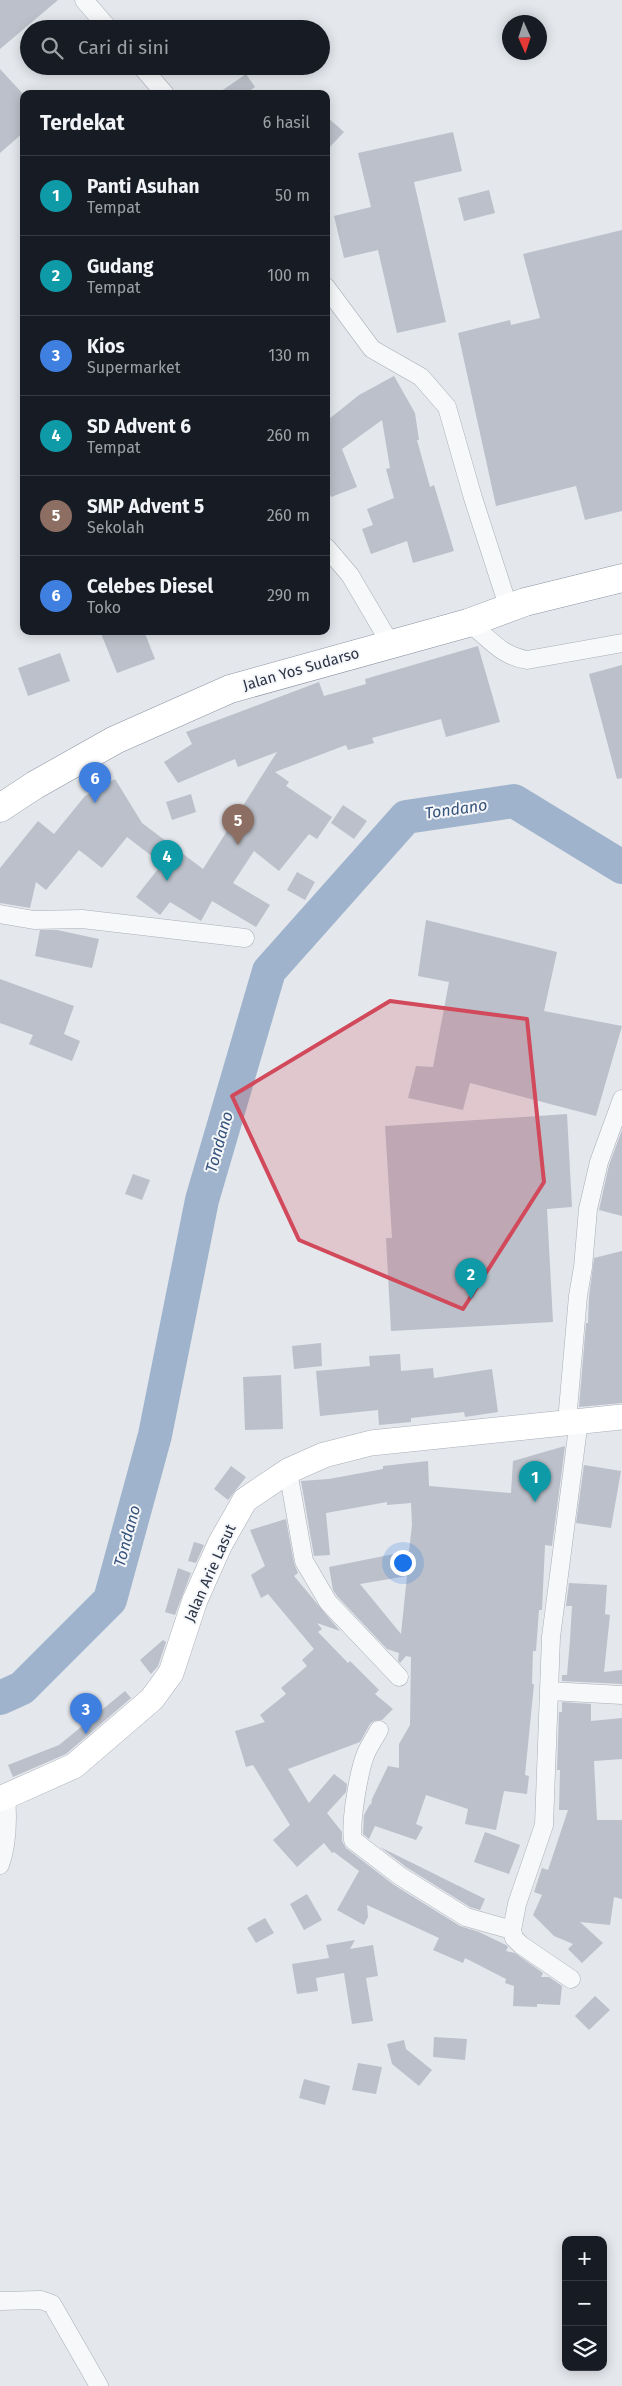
<!DOCTYPE html>
<html lang="id">
<meta charset="utf-8">
<style>
:root{--surface:#171b24;--page:#242831;--text:#f1f3f6;--muted:#9ea1a6;--line:#363941;--accent:#db2777}
body{margin:0;font-family:"Fira Sans",sans-serif;background:var(--page);color:var(--text)}
.controls{position:absolute;right:15px;bottom:15px;display:grid;overflow:hidden;border-radius:10px;box-shadow:0 2px 12px #0003}
.controls button{width:45px;height:45px;display:grid;place-items:center;padding:0;border:0;border-bottom:1px solid var(--line);background:var(--surface);color:var(--text);font:25px sans-serif}
.compass{position:absolute;left:502px;top:15px;width:45px;height:45px;border-radius:50%;background:var(--surface);box-shadow:0 2px 12px #0003;rotate:177deg}
.you{position:absolute;left:402px;top:1562px;width:18px;height:18px;margin:-12px;border:4px solid #fff;border-radius:50%;background:#1a73e8;box-shadow:0 0 0 8px #1a73e833}
.badge{display:grid;place-items:center;width:32px;height:32px;border-radius:50%;background:var(--accent);color:#fff;font-size:16px;font-weight:700}
.pin{position:absolute;translate:-50% -41px;filter:drop-shadow(0 1px 2px #0008)}
.pin::after{content:'';position:absolute;top:26px;width:18px;height:15px;background:inherit;clip-path:polygon(0 0,100% 0,50% 100%)}
.list{margin:0;padding:0;list-style:none}
h2{display:flex;justify-content:space-between;align-items:center;height:65px;margin:0;padding:0 20px;font-size:21px}
h2 small{font-size:16px;font-weight:400;color:var(--muted)}
.list li{display:grid;grid-template-columns:32px 1fr auto;gap:15px;align-items:center;box-sizing:border-box;height:80px;padding:0 20px;border-top:1px solid var(--line)}
.list b{display:block;font-size:19px;white-space:nowrap}
.list p{margin:0;font-size:16px;white-space:nowrap;color:var(--muted)}
.list em{font-size:16px;font-style:normal;color:var(--muted)}
.icon{flex:none;width:28px;height:28px;fill:none;stroke:currentColor;stroke-width:2;stroke-linecap:round;stroke-linejoin:round}
.map{position:relative;flex:none;width:622px;height:2386px;overflow:hidden}
.search{position:absolute;background:var(--surface);box-shadow:0 2px 12px #0003;left:20px;top:20px;width:310px;height:55px;display:flex;align-items:center;gap:12px;box-sizing:border-box;padding:0 18px;border-radius:28px;color:var(--muted);font-size:19px}
.panel{position:absolute;background:var(--surface);box-shadow:0 2px 12px #0003;left:20px;top:90px;width:310px;height:545px;border-radius:10px}
.map>svg:first-child{display:block}
.lines{fill:none;stroke-linecap:round;stroke-linejoin:round}
.river{stroke:#9fb4cc;stroke-width:34}
.building{fill:#bbc0ca;fill-rule:evenodd}
.minor-casing{stroke:#a9aeb7;stroke-width:19}
.secondary-casing{stroke:#a9aeb7;stroke-width:26}
.trunk-casing{stroke:#8b94a3;stroke-width:29}
.minor{stroke:#f7f8fa;stroke-width:18}
.secondary{stroke:#fff;stroke-width:25}
.trunk{stroke:#fff;stroke-width:28}
.marked{fill:#d1495b;fill-opacity:0.2;stroke:#d1495b;stroke-width:4;stroke-linejoin:round}
.labels{text-anchor:middle;dominant-baseline:central;stroke-width:4;stroke-linejoin:round;paint-order:stroke}
.street-label{font-size:15px;fill:#2b3445;stroke:#f4f6f9}
.water-label{font-size:16px;font-style:italic;fill:#34527a;stroke:#f4f6f9}
</style>
<div class="map">
<svg width="622" height="2386" viewBox="0 0 622 2386">
<rect width="100%" height="100%" fill="#e4e7ec"/>
<g class="lines">
<!-- river -->
<path class="river" d="M0 1698 22 1688 110 1600 155 1435 202 1200 269 971 406 817 514 801 622 867"/>
</g>
<!-- building -->
<path class="building" d="M0 0H58L0 49Z
M0 69 24 95V132L0 153Z
M246 74 255 87 245 94H217Z
M326 116 344 132 326 151Z
M453 132 462 171 414 182 446 322 397 333 378 250 344 258 334 216 371 207 358 153Z
M489 190 495 213 464 221 458 198Z
M622 230V511L585 520 576 486 496 506 458 333 510 320 511 325 540 318 523 254Z
M394 376 415 413 419 440H417L430 487 434 485 454 551 413 563 407 541 371 554 362 529 373 525 367 509 394 498 386 469 390 468 382 420 342 449 357 487 331 497 326 486V413L329 419 359 395Z
M100 631H144L155 659 117 673Z
M478 646 500 722 446 737 441 719 372 738 374 743 348 750 346 745 275 772 289 782 286 786 332 817 317 839 309 834 279 871 254 851 233 883 270 905 256 927 212 901 201 921 170 902 160 915 136 897 162 864 127 837 102 868 79 850 46 890 36 882 30 908 0 903V868L38 821 54 834 85 796 115 779 142 823 203 869 277 752 238 767 235 759 178 783 164 762 192 744 186 732 319 682 324 696 366 684 365 679Z
M60 653 70 681 28 696 18 668Z
M622 665V778L617 779 589 674Z
M191 794 196 812 172 820 166 802Z
M343 805 367 821 354 839 331 823Z
M297 872 315 882 305 900 287 890Z
M426 920 557 952 544 1011 622 1026 596 1116 470 1083 463 1110 408 1098 416 1066 433 1067 449 982 418 976Z
M40 930H57L99 939 92 968 35 956Z
M0 979 74 1006 64 1034 80 1041 72 1061 29 1044 33 1035 0 1023Z
M567 1114 572 1207 547 1209 553 1322 391 1331 386 1238H392L385 1126Z
M622 1130V1216L599 1210 609 1165Z
M133 1174 150 1180 142 1200 125 1194Z
M622 1251V1403L579 1407 586 1323H588L589 1297 594 1258Z
M321 1343 322 1366 294 1369 292 1346Z
M400 1354 401 1371 433 1368 434 1378 492 1369 498 1412 465 1417 464 1412 411 1418V1422L379 1425 378 1410 320 1416 316 1371 370 1366 369 1356Z
M281 1375 283 1429 245 1430 243 1377Z
M565 1446 552 1546 545 1545 542 1610H539L536 1651H533L532 1684H534L525 1775 529 1776 527 1794 504 1791 496 1830 465 1824 468 1809 426 1795 416 1824 423 1827 416 1840 375 1826 369 1839 363 1834 364 1815 370 1804 371 1805 372 1799 388 1766 399 1768V1744L410 1725 411 1657 406 1656 400 1663 398 1661 399 1653 387 1649 337 1596 333 1590 329 1567 409 1551 412 1525 411 1503 387 1505V1502L326 1513 330 1555 314 1556 301 1481 329 1479 383 1469V1466L428 1461 429 1486 511 1493 513 1461ZM407 1576 401 1634 360 1584Z
M584 1465 621 1471 611 1528 576 1523Z
M231 1466 246 1477 228 1500 214 1489Z
M286 1519 294 1563 298 1573 294 1576 340 1631 317 1623 322 1629 318 1632 348 1663 350 1661 379 1690 375 1694 393 1709 382 1720 374 1721 370 1724 360 1742 288 1769 309 1803 334 1774 347 1784 346 1792 327 1813 342 1832V1841L346 1848 394 1885 460 1926 479 1932 506 1945 508 1947 506 1951 515 1953 543 1973 541 1977H549L562 1986 560 2005 537 2004V2007L513 2006 514 1986 505 1983 506 1979 465 1958 463 1963 433 1950 439 1938 367 1905 368 1917 364 1925 337 1910 359 1871 334 1852 332 1853 324 1843 297 1867 273 1840 290 1825 253 1765 246 1767 235 1731 265 1722 260 1715 286 1694 281 1688 307 1666 302 1660 314 1649 268 1594 261 1598 251 1575 265 1566 250 1530Z
M194 1542 204 1545 196 1563 188 1561Z
M178 1568 191 1573 175 1615 165 1612Z
M569 1583 607 1585 605 1614 610 1615 604 1672 622 1670V1684L562 1681V1675H567L570 1640 572 1606H566Z
M163 1640 166 1642 158 1666 151 1674 140 1660Z
M125 1691 131 1698 66 1754 13 1777 8 1765 59 1745Z
M562 1702 591 1704V1721L622 1718V1759L594 1761 597 1820H622V1899L614 1897 610 1925 580 1922 603 1943 582 1963 568 1949 573 1944 554 1936 533 1915 542 1895 534 1892 542 1868 548 1870 568 1810H559L560 1770H557L559 1712H562Z
M485 1832 520 1845 509 1874 474 1862Z
M380 1847 485 1899 480 1910 470 1907 406 1867Z
M307 1894 322 1920 304 1930 290 1904Z
M265 1918 274 1933 256 1943 247 1928Z
M355 1940 350 1949 373 1945 378 1976 366 1978 373 2021 352 2024 344 1973 316 1978 318 1991 297 1994 292 1964 329 1958 326 1945Z
M595 1996 610 2010 589 2030 575 2016Z
M434 2037 467 2039 465 2060 433 2057Z
M404 2040 406 2049 432 2070 419 2086 392 2064 387 2044Z
M358 2063 382 2067 376 2094 352 2090Z
M304 2079 330 2086 325 2105 299 2098Z"/>
<g class="lines">
<defs>
<path id="minor" d="M84 0 109 29
M141 66 165 94
M326 287 372 349 421 377 447 407 473 498 509 609
M326 547 350 575 390 643
M468 623C490 637 498 655 527 660L622 643
M0 914 34 920 82 919 245 938
M567 1421 578 1296 583 1267 588 1209 599 1162 622 1099
M288 1471 304 1561 328 1602 399 1677
M550 1691 622 1695
M379 1730C375 1737 371 1743 367 1751 359 1768 350 1822 353 1840L400 1876 466 1917 512 1930
M0 1865C8 1843 8 1820 6 1796
M571 1979 521 1945 514 1938 512 1930 517 1904 544 1825 551 1637 579 1420
M0 2301 41 2300 52 2304 99 2386"/>
<path id="secondary" d="M0 1799 74 1766 152 1699 171 1673 195 1600 220 1544 245 1500 288 1471 324 1455 371 1443 622 1417"/>
<path id="trunk" d="M0 808 35 785 115 740 230 689 468 623 525 602 622 578"/>
</defs>
<!-- minor casing -->
<use href="#minor" class="minor-casing"/>
<!-- secondary casing -->
<use href="#secondary" class="secondary-casing"/>
<!-- trunk casing -->
<use href="#trunk" class="trunk-casing"/>
<!-- minor -->
<use href="#minor" class="minor"/>
<!-- secondary -->
<use href="#secondary" class="secondary"/>
<!-- trunk -->
<use href="#trunk" class="trunk"/>
</g>
<!-- marked area -->
<path class="marked" d="M390 1001 527 1019 544 1182 463 1309 299 1240 232 1096Z"/>
<g class="labels">
<!-- street labels -->
<g class="street-label">
<text transform="translate(301 669) rotate(-16)">Jalan Yos Sudarso</text>
<text transform="translate(210 1573) rotate(-66)">Jalan Arie Lasut</text>
</g>
<!-- water labels -->
<g class="water-label">
<text transform="translate(456 809) rotate(-8)">Tondano</text>
<text transform="translate(219 1142) rotate(-74)">Tondano</text>
<text transform="translate(127 1536) rotate(-75)">Tondano</text>
</g>
</g>
</svg>
<div class="controls">
<button>+</button>
<button>−</button>
<button><svg class="icon" aria-label="layers" viewBox="0 0 24 24"><path d="M12 4l9 5-9 5-9-5zM3 14l9 5 9-5"/></svg></button>
</div>
<svg class="compass" viewBox="-18 -18 36 36"><path d="M0-13l5 13h-10z" fill="#e53935"/><path d="M0 13l5-13h-10z" fill="#9ea1a6"/></svg>
<div class="you"></div>
<div class="pin badge" style="left:535px;top:1502px;background:#0f9aa8">1</div>
<div class="pin badge" style="left:471px;top:1299px;background:#0f9aa8">2</div>
<div class="pin badge" style="left:86px;top:1734px;background:#3f7fe0">3</div>
<div class="pin badge" style="left:167px;top:881px;background:#0f9aa8">4</div>
<div class="pin badge" style="left:238px;top:845px;background:#8d6e63">5</div>
<div class="pin badge" style="left:95px;top:803px;background:#3f7fe0">6</div>
<div class="search"><svg class="icon" aria-label="search" viewBox="0 0 24 24"><circle cx="10" cy="10" r="6"/><path d="M15 15l6 6"/></svg>Cari di sini</div>
<section class="panel">
<h2>Terdekat<small>6 hasil</small></h2>
<ul class="list">
<li><span class="badge" style="background:#0f9aa8">1</span><div><b>Panti Asuhan</b><p>Tempat</p></div><em>50 m</em></li>
<li><span class="badge" style="background:#0f9aa8">2</span><div><b>Gudang</b><p>Tempat</p></div><em>100 m</em></li>
<li><span class="badge" style="background:#3f7fe0">3</span><div><b>Kios</b><p>Supermarket</p></div><em>130 m</em></li>
<li><span class="badge" style="background:#0f9aa8">4</span><div><b>SD Advent 6</b><p>Tempat</p></div><em>260 m</em></li>
<li><span class="badge" style="background:#8d6e63">5</span><div><b>SMP Advent 5</b><p>Sekolah</p></div><em>260 m</em></li>
<li><span class="badge" style="background:#3f7fe0">6</span><div><b>Celebes Diesel</b><p>Toko</p></div><em>290 m</em></li>
</ul>
</section>
</div>
